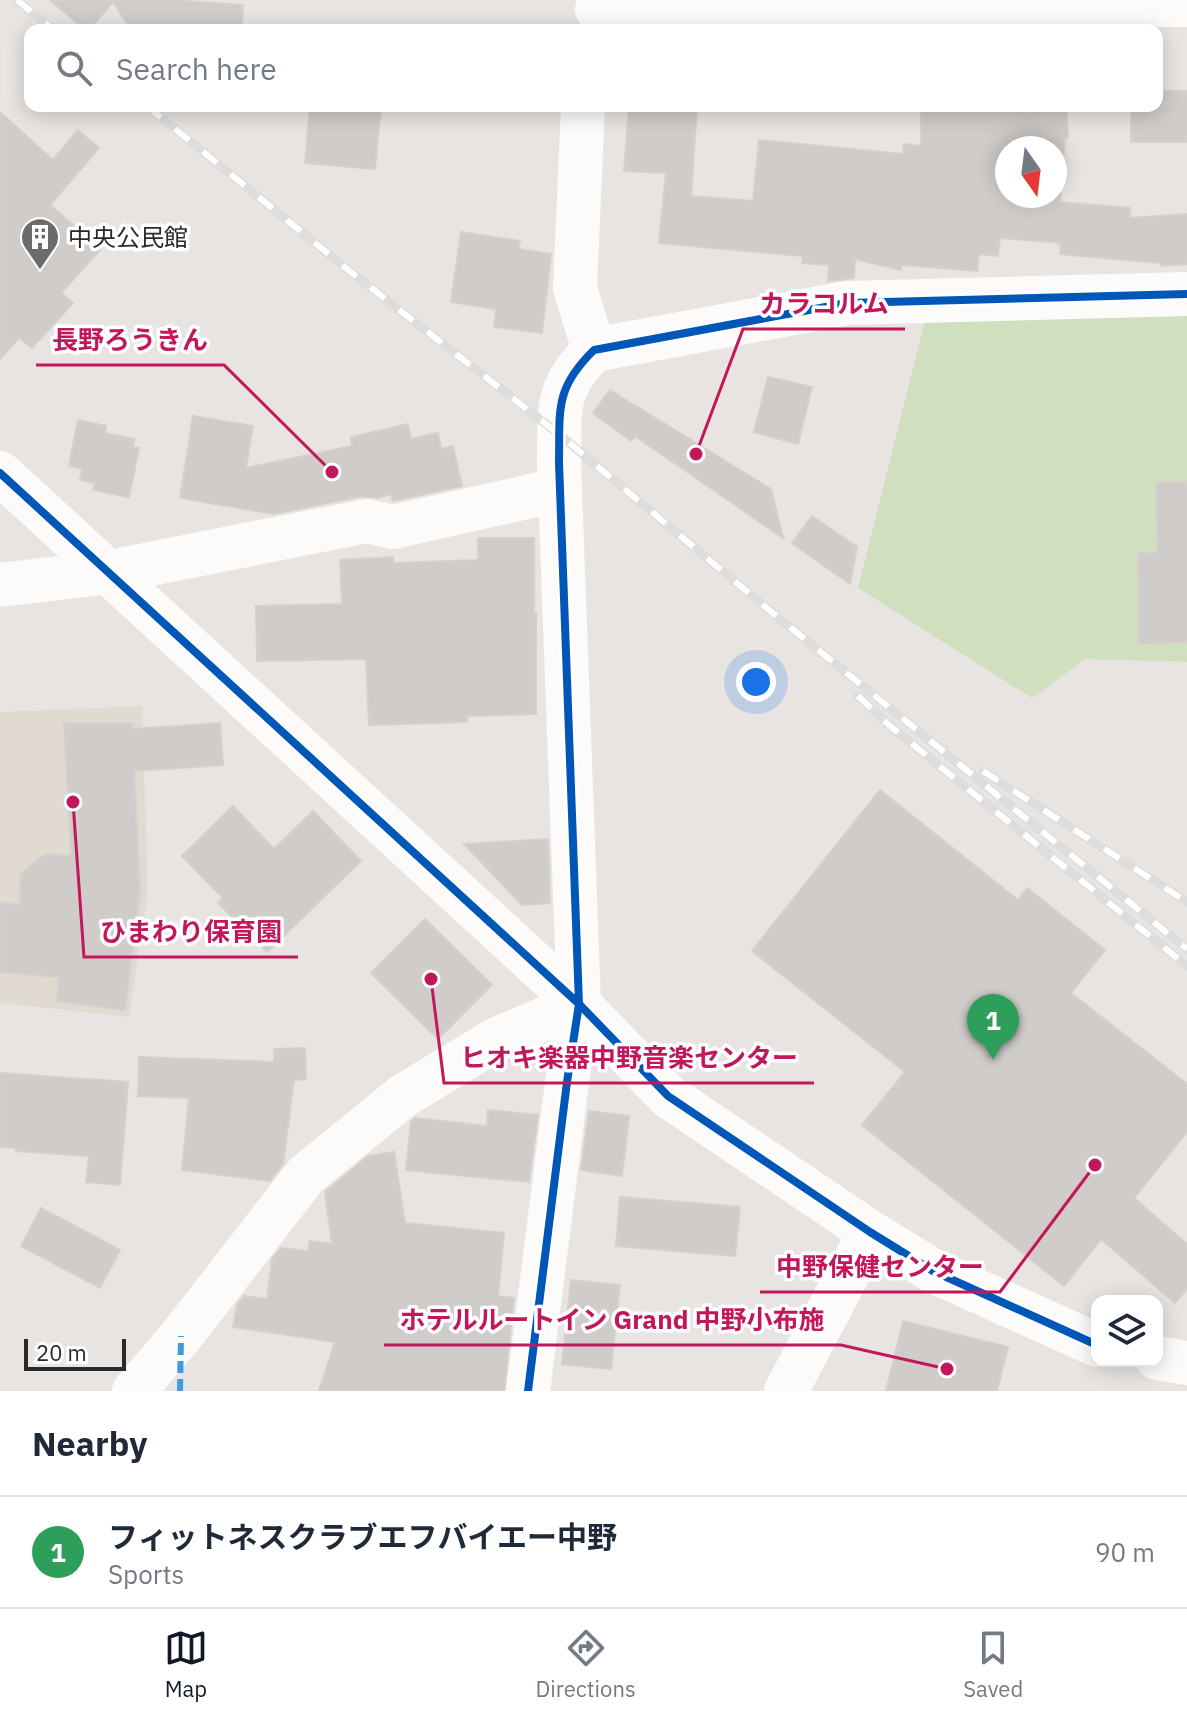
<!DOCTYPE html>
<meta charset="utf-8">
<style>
:root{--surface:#fff;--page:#f2f2f3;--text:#1f2937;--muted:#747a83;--line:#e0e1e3;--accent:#111827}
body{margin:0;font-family:"IBM Plex Sans","Noto Sans JP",sans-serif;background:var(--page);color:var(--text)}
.controls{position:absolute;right:24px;bottom:24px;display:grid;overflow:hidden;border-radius:16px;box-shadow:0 4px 20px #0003}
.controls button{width:72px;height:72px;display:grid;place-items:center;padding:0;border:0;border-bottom:2px solid var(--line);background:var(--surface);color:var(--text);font:40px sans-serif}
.compass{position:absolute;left:995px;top:136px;width:72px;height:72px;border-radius:50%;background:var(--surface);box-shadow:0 4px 20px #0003;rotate:166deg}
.scale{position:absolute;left:24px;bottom:20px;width:102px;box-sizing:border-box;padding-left:8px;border:4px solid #2a2a2a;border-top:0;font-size:22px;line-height:28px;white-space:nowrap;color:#2a2a2a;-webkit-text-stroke:6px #fff;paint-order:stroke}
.you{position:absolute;left:756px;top:682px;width:28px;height:28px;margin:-20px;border:6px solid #fff;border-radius:50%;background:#1a73e8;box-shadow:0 0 0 12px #1a73e833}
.badge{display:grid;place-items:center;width:52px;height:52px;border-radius:50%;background:var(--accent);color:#fff;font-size:26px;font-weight:700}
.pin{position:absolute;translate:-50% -66px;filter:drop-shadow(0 2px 4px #0008)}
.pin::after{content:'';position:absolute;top:42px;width:28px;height:24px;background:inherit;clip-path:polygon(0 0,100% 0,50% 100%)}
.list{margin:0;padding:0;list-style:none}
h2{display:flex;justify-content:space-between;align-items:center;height:104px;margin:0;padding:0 32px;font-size:34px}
h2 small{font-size:26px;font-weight:400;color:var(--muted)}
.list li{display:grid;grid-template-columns:52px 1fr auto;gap:24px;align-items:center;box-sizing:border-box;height:112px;padding:0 32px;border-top:2px solid var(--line)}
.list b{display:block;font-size:30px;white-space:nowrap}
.list p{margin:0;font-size:26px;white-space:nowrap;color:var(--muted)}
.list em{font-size:26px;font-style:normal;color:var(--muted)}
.icon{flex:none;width:44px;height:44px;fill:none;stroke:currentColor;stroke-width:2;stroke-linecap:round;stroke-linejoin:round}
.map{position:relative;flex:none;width:1187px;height:1391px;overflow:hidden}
.search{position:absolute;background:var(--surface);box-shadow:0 4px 20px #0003;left:24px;right:24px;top:24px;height:88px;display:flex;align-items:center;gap:20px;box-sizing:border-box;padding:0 28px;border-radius:16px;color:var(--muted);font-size:30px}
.sheet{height:216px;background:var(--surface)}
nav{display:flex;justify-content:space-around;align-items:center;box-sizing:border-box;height:112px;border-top:2px solid var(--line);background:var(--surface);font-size:22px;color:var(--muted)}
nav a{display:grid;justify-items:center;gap:4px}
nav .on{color:var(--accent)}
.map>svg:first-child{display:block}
.education{fill:#e1dad0}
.green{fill:#d0dfbd}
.building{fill:#cfccca;stroke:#d3d0cd;stroke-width:2;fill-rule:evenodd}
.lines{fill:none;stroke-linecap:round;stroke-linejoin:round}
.minor{stroke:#fcfbfa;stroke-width:44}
.rail-casing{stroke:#ddddde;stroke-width:9}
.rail{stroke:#fff;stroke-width:6;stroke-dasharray:18;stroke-linecap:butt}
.quiet{stroke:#3d9ce1;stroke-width:6;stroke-dasharray:12 6;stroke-linecap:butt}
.cycleway-casing{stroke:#fff;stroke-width:13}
.cycleway{stroke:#0057b8;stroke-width:8}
.labels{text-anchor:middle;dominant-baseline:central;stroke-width:7;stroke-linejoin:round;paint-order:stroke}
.poi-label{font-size:24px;fill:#2a2a2a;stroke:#fff;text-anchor:start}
.leader{fill:none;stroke:#c2185b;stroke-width:3}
.callout-dot{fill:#c2185b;stroke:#fff;stroke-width:3}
.callout-label{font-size:26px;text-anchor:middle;font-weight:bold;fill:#c2185b;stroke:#fff;stroke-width:7;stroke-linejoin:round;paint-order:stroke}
</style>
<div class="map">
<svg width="1187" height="1391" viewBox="0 0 1187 1391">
<rect width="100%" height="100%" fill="#e8e4e1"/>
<!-- education -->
<path class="education" d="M142 706 148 891 129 1017 0 1003V712Z"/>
<!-- green -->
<path class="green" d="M1187 294V662L1085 659 1032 698 858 588 930 301Z"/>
<!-- building -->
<path class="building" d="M50 0H169L243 5 242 30H131L113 2 89 30H85Z
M1157 91H1187V142H1131V106H1157Z
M310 106H381L375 169 305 163Z
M629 106H697L691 196 753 201 759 140 903 154 904 144 921 146V106H1066L1068 138H1065L1060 202 1130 208V218L1187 214V264L1161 266V263L1060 254 1061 243 1000 238 998 256 979 254 977 271 901 265V270L855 259 854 278 828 281 829 265 802 263 803 256 659 243 666 173 624 171ZM1007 148H1055V196H1007Z
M0 112 53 160 78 130 99 148 50 205 101 249 61 293 73 303 32 348 19 338 0 359Z
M461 232 520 241 518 249 551 254 542 333 494 327 496 309 451 302Z
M768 377 812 387 798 444 754 432Z
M610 390 771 489 783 538 635 436 631 441 593 413Z
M193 416 253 426 246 468 352 446 351 437 408 424 411 439 438 433 441 449 453 446 462 486 393 501 391 494 377 498 362 496 274 514 180 498Z
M78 420 106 426 105 433 134 439 133 447 139 448 129 497 93 490 95 483 80 480 82 469 69 466Z
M1156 482H1187V642L1139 643 1138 553H1157Z
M812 516 857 547 850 584 792 543Z
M478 538H534V613H536V714L467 716V722L369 725 366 659 257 661 256 606 342 604 340 560 393 557V563L478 560Z
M64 723H132V729L220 723 223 765 134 771 140 892 125 1010 57 1001 59 977 0 972V903L20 905 21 873 46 854 71 856Z
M880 790 1018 900 1027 888 1105 950 1071 993 1187 1084V1132L1134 1198 1187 1244V1289L1175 1303 1101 1239 1064 1286 862 1125 905 1072 752 951Z
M233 806 274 849 313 811 361 861 267 952 218 903 223 898 182 856Z
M548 839 550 903 522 905 464 844Z
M425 919 492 985 438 1039 371 973Z
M305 1048 306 1079 294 1080 283 1164 270 1181 182 1170 189 1098 138 1096 139 1057 274 1062V1049Z
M0 1073 128 1082 120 1185 86 1182 89 1156 16 1151V1148L0 1147Z
M488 1110 538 1115 529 1182 406 1170 411 1122 415 1118 487 1126Z
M589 1111 629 1116 622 1176 581 1170Z
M394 1152 405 1223 504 1233 498 1296 514 1298 504 1391H319L335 1342 233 1327 237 1305 244 1296 267 1299 272 1259 281 1248 308 1251 310 1241 332 1244 325 1192 368 1156Z
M620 1197 740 1207 735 1256 616 1246Z
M41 1208 120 1250 100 1288 21 1246Z
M571 1280 620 1285 611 1369 562 1364Z
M903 1321 1008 1347 997 1391H886Z"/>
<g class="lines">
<!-- minor -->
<path class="minor" d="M597 9 1187 5
M583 106 575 288 594 350
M0 473 579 1004 668 1096 870 1232 933 1271 1097 1345
M0 585 110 572 367 521 393 527 540 494 560 500
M1157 1358 1187 1363
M134 1391 181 1336 306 1175 403 1096 495 1040 579 1004
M528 1391 567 1082 579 1004 559 463C560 410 554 389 594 350L847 303 1187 294
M786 1391 870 1232"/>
<defs>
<path id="rail" d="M17 0 54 30
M147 106 347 269 560 435 769 610 1187 949
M858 696 890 726 1187 966
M983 771 1187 902"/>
</defs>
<!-- rail casing -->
<use href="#rail" class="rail-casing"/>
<!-- rail -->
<use href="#rail" class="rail"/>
<!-- quiet -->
<path class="quiet" d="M180 1391 181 1336"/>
<defs>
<path id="cycleway" d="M0 473 579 1004 668 1096 870 1232 933 1271 1097 1345
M528 1391 567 1082 579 1004 559 463C560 410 554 389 594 350L847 303 1187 294"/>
</defs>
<!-- cycleway casing -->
<use href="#cycleway" class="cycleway-casing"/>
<!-- cycleway -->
<use href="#cycleway" class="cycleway"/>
</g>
<!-- icons -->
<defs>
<symbol id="building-pin" viewBox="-11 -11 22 30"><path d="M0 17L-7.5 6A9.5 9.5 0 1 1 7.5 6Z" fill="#6c6b6a" stroke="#fff"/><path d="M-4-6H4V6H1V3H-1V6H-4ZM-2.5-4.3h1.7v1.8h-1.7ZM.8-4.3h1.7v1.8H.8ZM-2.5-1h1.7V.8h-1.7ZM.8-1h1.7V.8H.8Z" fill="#fff"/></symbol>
</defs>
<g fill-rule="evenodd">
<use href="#building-pin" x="18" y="215" width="44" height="60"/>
</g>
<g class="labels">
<!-- poi labels -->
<g class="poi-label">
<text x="68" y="237">中央公民館</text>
</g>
</g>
<!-- callouts -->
<path class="leader" d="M696 454L743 329H905M332 472L224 365H36M73 802L84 957H298M431 979L444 1083H814M1095 1165L1000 1292H760M947 1369L841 1345H384"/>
<g class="callout-dot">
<circle cx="696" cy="454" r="8"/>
<circle cx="332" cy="472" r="8"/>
<circle cx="73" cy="802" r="8"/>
<circle cx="431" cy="979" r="8"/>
<circle cx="1095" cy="1165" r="8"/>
<circle cx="947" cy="1369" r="8"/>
</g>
<g class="callout-label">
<text x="824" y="313">カラコルム</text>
<text x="130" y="349">長野ろうきん</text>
<text x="191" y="941">ひまわり保育園</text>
<text x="629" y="1067">ヒオキ楽器中野音楽センター</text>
<text x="880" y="1276">中野保健センター</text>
<text x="612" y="1329">ホテルルートイン Grand 中野小布施</text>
</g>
</svg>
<div class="controls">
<button><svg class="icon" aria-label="layers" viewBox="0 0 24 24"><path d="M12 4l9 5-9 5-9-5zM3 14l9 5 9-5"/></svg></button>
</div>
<svg class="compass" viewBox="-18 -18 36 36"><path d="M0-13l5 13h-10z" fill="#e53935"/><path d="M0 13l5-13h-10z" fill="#747a83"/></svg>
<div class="scale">20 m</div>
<div class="you"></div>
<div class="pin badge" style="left:993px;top:1060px;background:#2e9e5b">1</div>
<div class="search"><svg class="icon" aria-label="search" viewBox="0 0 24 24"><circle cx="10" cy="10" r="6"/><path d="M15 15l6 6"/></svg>Search here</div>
</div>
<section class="sheet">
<h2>Nearby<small></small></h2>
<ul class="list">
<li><span class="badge" style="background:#2e9e5b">1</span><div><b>フィットネスクラブエフバイエー中野</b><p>Sports</p></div><em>90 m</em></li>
</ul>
</section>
<nav>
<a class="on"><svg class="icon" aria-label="map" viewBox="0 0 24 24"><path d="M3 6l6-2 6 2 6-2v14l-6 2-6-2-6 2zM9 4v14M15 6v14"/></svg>Map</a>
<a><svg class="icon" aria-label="directions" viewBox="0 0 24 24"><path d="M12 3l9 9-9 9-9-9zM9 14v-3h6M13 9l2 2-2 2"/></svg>Directions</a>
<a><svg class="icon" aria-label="saved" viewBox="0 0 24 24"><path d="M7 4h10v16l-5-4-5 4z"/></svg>Saved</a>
</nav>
